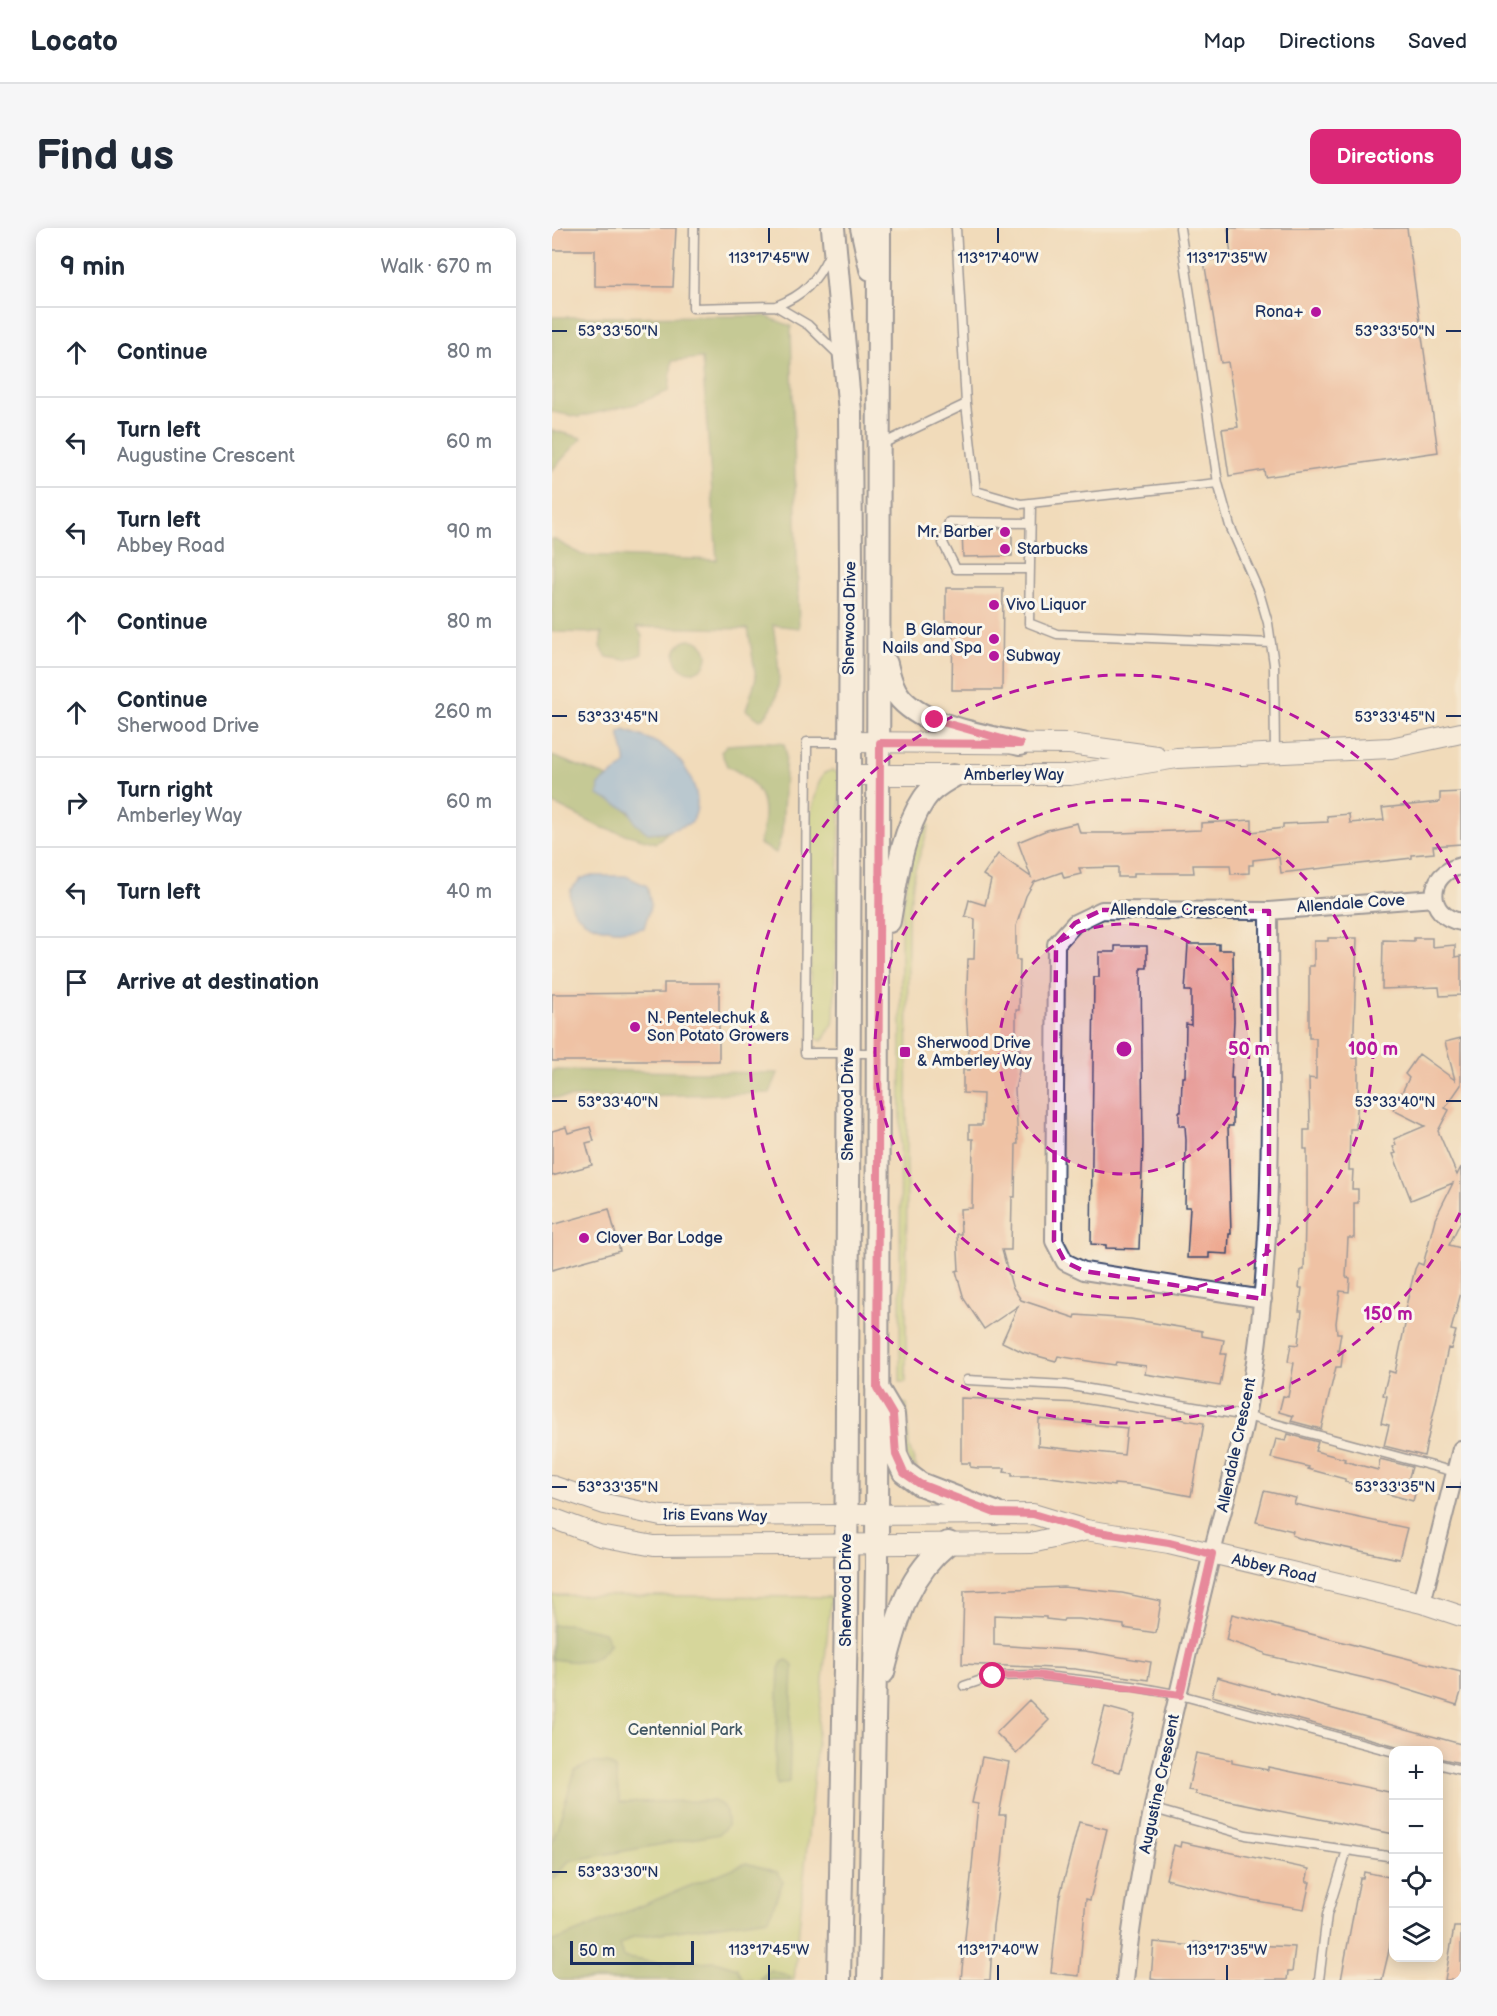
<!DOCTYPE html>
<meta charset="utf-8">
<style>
:root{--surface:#fff;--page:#f6f6f7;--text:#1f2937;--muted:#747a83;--line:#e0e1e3;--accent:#db2777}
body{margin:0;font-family:"Balsamiq Sans",sans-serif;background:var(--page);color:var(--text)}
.controls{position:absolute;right:18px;bottom:18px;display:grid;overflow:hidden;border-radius:12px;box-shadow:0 3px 15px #0003}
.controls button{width:54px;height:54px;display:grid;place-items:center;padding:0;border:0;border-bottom:2px solid var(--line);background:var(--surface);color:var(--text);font:30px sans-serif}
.scale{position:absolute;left:18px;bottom:15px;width:124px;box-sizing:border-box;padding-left:6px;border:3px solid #1b2f5e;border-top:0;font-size:16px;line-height:21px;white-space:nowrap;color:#1b2f5e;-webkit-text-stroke:4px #fbf7ec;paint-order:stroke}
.stop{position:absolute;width:18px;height:18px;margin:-14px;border:4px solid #db2777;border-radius:50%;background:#fff}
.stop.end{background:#db2777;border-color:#fff;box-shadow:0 2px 6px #0008}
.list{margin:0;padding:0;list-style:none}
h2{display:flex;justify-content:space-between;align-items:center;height:78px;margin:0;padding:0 24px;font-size:26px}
h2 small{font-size:20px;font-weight:400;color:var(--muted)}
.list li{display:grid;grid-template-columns:39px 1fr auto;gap:18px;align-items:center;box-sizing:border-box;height:90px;padding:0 24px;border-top:2px solid var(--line)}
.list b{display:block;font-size:22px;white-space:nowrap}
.list p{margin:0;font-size:20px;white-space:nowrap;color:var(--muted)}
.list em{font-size:20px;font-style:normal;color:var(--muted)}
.icon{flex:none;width:33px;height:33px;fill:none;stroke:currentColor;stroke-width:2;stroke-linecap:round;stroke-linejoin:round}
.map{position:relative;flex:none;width:909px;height:1752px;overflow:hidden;border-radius:12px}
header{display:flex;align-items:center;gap:36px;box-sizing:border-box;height:84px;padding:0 30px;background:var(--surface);border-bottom:2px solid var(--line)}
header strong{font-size:28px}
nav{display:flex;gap:33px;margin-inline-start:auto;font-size:21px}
.intro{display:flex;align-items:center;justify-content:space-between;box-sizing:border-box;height:144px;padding:0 36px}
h1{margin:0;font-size:42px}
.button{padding:15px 27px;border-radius:12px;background:var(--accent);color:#fff;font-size:21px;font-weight:700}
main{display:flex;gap:36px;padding:0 36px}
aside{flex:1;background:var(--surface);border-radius:12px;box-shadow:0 3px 15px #0003}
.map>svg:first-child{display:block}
.green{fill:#b7d177;stroke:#69806a;stroke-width:1.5}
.forest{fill:#91b368;stroke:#567163;stroke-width:1.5}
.water{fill:#79b1e8;stroke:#4a70a3;stroke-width:1.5}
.building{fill:#eda48b;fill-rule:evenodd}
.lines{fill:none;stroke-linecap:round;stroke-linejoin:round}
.service-casing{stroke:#3b496c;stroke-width:11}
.minor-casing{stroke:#3b496c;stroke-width:20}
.tertiary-casing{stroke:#3b496c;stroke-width:22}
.secondary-casing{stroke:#3b496c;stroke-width:26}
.service{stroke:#fff;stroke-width:8}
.minor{stroke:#fff;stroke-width:16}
.tertiary{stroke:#fff;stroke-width:20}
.secondary{stroke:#fff;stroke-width:22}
.route{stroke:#db2777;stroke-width:8}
.marked{fill:none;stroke:#b5179e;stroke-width:4.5;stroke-dasharray:12 8;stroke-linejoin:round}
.ticks{fill:none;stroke:#1b2f5e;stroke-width:2}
.ring{fill:none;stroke:#b5179e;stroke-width:3;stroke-dasharray:10 8}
.poi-dot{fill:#b5179e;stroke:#fbf7ec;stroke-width:2}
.labels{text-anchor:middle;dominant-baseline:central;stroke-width:6;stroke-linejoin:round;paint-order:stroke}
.poi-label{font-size:16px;fill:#1b2f5e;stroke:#fbf7ec;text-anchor:start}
.street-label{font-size:16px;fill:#1b2f5e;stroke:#fbf7ec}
.park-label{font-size:16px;fill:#425864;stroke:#fbf7ec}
.ticks-label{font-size:15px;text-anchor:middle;fill:#1b2f5e;stroke:#fbf7ec;stroke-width:6;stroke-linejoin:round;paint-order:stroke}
.centre{fill:#b5179e;stroke:#fbf7ec;stroke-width:3}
.ring-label{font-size:18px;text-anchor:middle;font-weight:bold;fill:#b5179e;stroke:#fbf7ec;stroke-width:6;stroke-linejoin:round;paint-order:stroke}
</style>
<header>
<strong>Locato</strong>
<nav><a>Map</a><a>Directions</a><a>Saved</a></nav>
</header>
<div class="intro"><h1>Find us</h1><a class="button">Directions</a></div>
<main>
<aside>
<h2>9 min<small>Walk · 670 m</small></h2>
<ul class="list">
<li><svg class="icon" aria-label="ahead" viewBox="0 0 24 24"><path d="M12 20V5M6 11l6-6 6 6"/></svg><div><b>Continue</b></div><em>80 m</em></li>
<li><svg class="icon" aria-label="left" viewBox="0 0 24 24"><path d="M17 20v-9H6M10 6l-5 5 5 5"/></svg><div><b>Turn left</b><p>Augustine Crescent</p></div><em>60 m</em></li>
<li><svg class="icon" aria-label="left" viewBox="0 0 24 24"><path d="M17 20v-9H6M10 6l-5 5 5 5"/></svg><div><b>Turn left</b><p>Abbey Road</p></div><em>90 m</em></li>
<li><svg class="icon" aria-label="ahead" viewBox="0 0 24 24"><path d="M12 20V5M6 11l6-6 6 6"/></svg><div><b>Continue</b></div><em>80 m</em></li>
<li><svg class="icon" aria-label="ahead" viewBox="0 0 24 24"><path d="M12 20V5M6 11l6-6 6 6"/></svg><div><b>Continue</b><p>Sherwood Drive</p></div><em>260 m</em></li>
<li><svg class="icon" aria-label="right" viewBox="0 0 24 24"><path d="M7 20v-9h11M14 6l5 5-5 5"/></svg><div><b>Turn right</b><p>Amberley Way</p></div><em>60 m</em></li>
<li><svg class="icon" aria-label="left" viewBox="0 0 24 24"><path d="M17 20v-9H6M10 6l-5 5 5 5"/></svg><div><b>Turn left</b></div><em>40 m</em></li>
<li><svg class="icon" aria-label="arrive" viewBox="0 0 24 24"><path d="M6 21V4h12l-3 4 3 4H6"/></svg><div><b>Arrive at destination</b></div></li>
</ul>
</aside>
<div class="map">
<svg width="909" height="1752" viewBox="0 0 909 1752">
<rect width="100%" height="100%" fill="#fbf7ec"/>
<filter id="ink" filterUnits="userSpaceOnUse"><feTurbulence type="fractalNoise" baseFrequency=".0167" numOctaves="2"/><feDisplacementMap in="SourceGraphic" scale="12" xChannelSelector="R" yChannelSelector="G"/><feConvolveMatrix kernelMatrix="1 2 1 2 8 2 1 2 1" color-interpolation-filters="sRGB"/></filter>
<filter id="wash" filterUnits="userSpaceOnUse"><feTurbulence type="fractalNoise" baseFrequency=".008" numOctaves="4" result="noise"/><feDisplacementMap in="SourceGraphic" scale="24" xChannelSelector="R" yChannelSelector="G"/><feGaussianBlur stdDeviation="1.35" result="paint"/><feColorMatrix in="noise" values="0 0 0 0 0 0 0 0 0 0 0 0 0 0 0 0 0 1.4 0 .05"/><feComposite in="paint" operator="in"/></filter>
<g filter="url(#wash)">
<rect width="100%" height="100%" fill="#f1dbba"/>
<!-- green -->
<path class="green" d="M280 542 286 545 289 553 282 789 281 796 270 813 263 810 258 796V588L267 554 272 545Z
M373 594H376L377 599 363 642 356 690 354 1154H348L349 699C351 663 358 628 373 594Z
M349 1175 355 1176 357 1219 365 1241C346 1231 350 1194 349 1175Z
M0 1367 279 1369 242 1752H0Z"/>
<!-- forest -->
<path class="forest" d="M213 88 239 98 247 400 221 397C225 427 237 472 208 492L194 482 204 450 196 401 85 399 90 408V426L74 432 55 429 48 419 50 405 0 404V310L30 327 165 332 150 130 120 133 117 163 84 176 26 189 0 184V89Z
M0 202 30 210 0 242Z
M123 428a16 16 0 1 1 32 0a16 16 0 1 1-32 0Z
M218 514 232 516 234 524 230 605 224 625 207 616C218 577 213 556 175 538L169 524 175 517Z
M0 528 56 549 47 557 81 588 105 605 117 603 104 615 48 599 0 575Z
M0 842 226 845 218 865 0 870Z
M17 1396 52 1404 58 1416C41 1440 27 1434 0 1431V1397Z
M235 1432 241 1438 237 1554 225 1557 223 1546 227 1441 230 1434Z
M39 1535H56L63 1541 68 1574 161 1573C175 1577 175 1585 175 1598L167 1606 17 1633 0 1652V1616L23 1543Z
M194 1635 225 1644 231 1653 217 1690 81 1709 67 1717 71 1729 110 1736 163 1733 185 1740 192 1752H0V1714Z
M218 1742 238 1748V1752H206Z"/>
<!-- water -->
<path class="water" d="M72 502C86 507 103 512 115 521 136 536 155 572 139 595L117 603 96 605 83 595 78 583 46 567 47 557C77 529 78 550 67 505Z
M36 648H74L95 658 99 676 92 700C66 707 11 700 19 661L29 651Z"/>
<g id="blocks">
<!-- building -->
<path class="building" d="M0 0H124L121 59 43 58V22H0Z
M676 0H855L886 224 713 249 712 242 677 248 670 201 686 199 676 134 669 135 652 33 679 29Z
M410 301H460V328L411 329Z
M394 360H451L450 462H400L401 393H394Z
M909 564V616L881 618 882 625 860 627V630L729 645 727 629 701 632V637H697V645L679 646 678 637H641L642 645H582V649H566V639L527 640 529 646 512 650 510 644 482 654 474 668 464 698V732H468L467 782H464V821H468V839L463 861 466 916H464L463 969H460L459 1022H450L460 1058 469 1072 523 1090 524 1087 579 1091 650 1103V1108L672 1112 669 1126H674L668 1158 593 1146 594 1138 564 1134 563 1137 542 1134 506 1128 504 1133 471 1124 450 1114 466 1078 432 1101 412 1071 404 1043 407 1042 405 1006H409L408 981 420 980 421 911H417V897H430L431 866 411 865V842H418L414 782 416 731H422L423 691 413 688 417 672 433 677 439 652 431 647 446 626 479 649 466 614 495 602 525 595 528 605H567L649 602V595L700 592V604L731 600V596L776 594 775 588 797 586 798 595 832 592 830 580 888 574V565Z
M776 710H805L801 830H806V865L804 901H798L797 942H801L800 961H806V975H802V1010H796L794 1049 798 1050 797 1064 788 1063 784 1095 785 1105H789L786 1123H791L789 1139H784L769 1201 739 1193 741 1188 727 1184 731 1168 736 1169 742 1135 736 1134 739 1116 746 1117 750 1083H747L750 1060H747L749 1042H752L753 992H755V921H752V902H758L757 850 764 851V810H757V738H762V713H776Z
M862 710H880V719L903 717V729L909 728V767L888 768 887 759 830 761 831 712 862 713Z
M636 716H667V722H681L682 793 679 850H681V898H676L679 1006H677L676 1026 657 1025V1030H635L638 979H633L634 912 633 898H627V884H629L630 849H633L634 796 639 797V763H633Z
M563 718H595V740H589L591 916 587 1021 554 1020V1017L539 1016 542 749H547V724H563Z
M112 755H167V833H0V766L112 765Z
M909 810V857L893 880 897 882 886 903 905 947 909 939V993L897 1017 909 1020V1065L899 1102 904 1103 899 1121 896 1120 872 1228 832 1218 837 1197 829 1195 835 1168 831 1167 837 1143 843 1145 855 1087 852 1086 863 1041 866 1035 871 1037 883 991 901 955 859 972 841 926 844 925 841 919 844 917 842 911 873 898 841 882 857 850 853 846 867 826 903 852 893 814Z
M14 899 16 905 38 899 42 913 34 915 40 937 0 948V903Z
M57 981 68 1023 0 1042V997Z
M409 1170 529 1175 652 1195 639 1268 586 1258 562 1256V1258L491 1248H460V1245L452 1244 453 1240H426L418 1239V1235H409ZM487 1191 575 1200 572 1227 486 1218Z
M736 1206 766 1214 763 1223 793 1231 792 1233 826 1242 828 1231 860 1239 856 1252 866 1255 861 1273 793 1254V1251L756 1241 757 1239 719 1230 724 1211 734 1213Z
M712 1263 744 1270 742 1276 855 1300 847 1331 747 1310 740 1307 741 1303 704 1294Z
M511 1359 570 1365 609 1373 604 1405 572 1400V1397L527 1391H512L511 1393 494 1391V1389L442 1387V1417L533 1423 599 1434 596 1452 523 1441 410 1436 412 1363Z
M680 1386 909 1444V1464L905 1477 834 1455 713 1427V1425L674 1412Z
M665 1449 909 1516V1535L886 1530V1522H859L660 1468Z
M477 1472 497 1492 464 1525 444 1505Z
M553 1479 583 1487 568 1544 538 1537Z
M644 1525 680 1532V1535L716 1542V1539L842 1565V1606L643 1566V1563L636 1562Z
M430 1529 457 1534 447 1587H454L450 1633 441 1698 438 1752H409L426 1576 420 1575Z
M527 1594 555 1601 538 1672 534 1671 527 1748 499 1745 507 1671Z
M629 1614 757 1641 754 1654H758L752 1681 688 1670 614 1651 622 1617 628 1619Z
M812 1644 842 1650V1696L836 1727 830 1752H789L808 1650H811Z
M902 1699H909V1752H893Z
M602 1714 642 1718V1714L681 1718V1716L743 1719 740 1744H736L735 1752H605L599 1751Z"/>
</g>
</g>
<g filter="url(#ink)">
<use href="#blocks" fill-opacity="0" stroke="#3b496c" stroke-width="1.5"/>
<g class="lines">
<defs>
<path id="service" d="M142 0 141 80 224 78C252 67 264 54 277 27
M404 0 414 176 424 263 469 276 666 255
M628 0 666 255 678 298 707 364 716 395 722 436 723 526
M224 78 256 97 287 127
M330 216 414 176
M479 275 477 395 505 406 719 415
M478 341H404L391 315 397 294 478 295
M297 514H255L253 825H323
M415 1152 514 1157 694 1188 903 1244
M412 1458 441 1448 484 1447 580 1458 628 1467 842 1524
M886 1536 909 1542
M602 1581 694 1607 842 1629
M767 1752 775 1687 795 1622"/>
<path id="minor" d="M909 638C874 645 873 688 909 694
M711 1071 532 1043 513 1034 502 1013 504 716 523 695 550 682 717 683 882 670
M870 1375 909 1221
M573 1752C588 1610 627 1464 660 1325 671 1280 685 1234 694 1188 726 1022 717 851 717 683"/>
<path id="tertiary" d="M297 514 518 516 604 528
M298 547H518L625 530 839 520 909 505
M0 1258 53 1276 109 1288 481 1286 534 1302 617 1315 870 1375 909 1388
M0 1290 48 1308 102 1318 479 1315 531 1303"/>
<path id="secondary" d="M281 0 298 184 299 337 294 1387 287 1752
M310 0 319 41
M334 436C337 448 340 461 349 471 376 500 430 507 468 516
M337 693C344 654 349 605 372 571 379 560 391 554 401 548
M325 1160 341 1187 344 1227 352 1244 368 1256 443 1285
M331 1444C345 1393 353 1350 396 1315
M317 1752 325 1338 327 0"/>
</defs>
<!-- service casing -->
<use href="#service" class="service-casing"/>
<!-- minor casing -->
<use href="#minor" class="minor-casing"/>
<!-- tertiary casing -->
<use href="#tertiary" class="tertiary-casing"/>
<!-- secondary casing -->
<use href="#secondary" class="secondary-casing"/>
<!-- service -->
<use href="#service" class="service"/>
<!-- minor -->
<use href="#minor" class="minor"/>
<!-- tertiary -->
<use href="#tertiary" class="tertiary"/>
<!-- secondary -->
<use href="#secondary" class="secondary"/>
</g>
</g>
<g class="lines" filter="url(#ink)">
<!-- route -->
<path class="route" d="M383 492 468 516 328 515 325 1160 341 1187 344 1227 352 1245 368 1256 443 1285 481 1286 534 1302 617 1315 660 1326 628 1467 484 1447 441 1448"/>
</g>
<!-- marked area -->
<path d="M0 0H909V1752H0ZM550 682 717 683V996L711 1071 532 1043 513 1034 502 1013 504 716 523 695Z" fill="#f1dbba" fill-opacity=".55" fill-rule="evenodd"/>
<path class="marked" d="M550 682 717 683V996L711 1071 532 1043 513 1034 502 1013 504 716 523 695Z"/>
<!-- ticks -->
<path class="ticks" d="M217 0V15M446 0V15M675 0V15M0 103H15M894 103H909M0 488H15M894 488H909M0 873H15M894 873H909M0 1259H15M894 1259H909M0 1644H15M217 1737V1752M446 1737V1752M675 1737V1752"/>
<!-- distance rings -->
<circle cx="572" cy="821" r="125" fill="#b5179e" fill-opacity=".12"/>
<g class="ring">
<circle cx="572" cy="821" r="125"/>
<circle cx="572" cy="821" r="249"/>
<path d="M908 985A374 374 0 1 1 908 657"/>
</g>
<!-- markers -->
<g class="poi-dot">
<circle cx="764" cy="84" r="6"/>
<circle cx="453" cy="304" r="6"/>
<circle cx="453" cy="321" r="6"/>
<circle cx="442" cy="377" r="6"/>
<circle cx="442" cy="411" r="6"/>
<circle cx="442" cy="428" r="6"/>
<circle cx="83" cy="799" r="6"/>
<rect x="347" y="818" width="12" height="12" rx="3"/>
<circle cx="32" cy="1010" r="6"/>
</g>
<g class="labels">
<!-- poi labels -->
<g class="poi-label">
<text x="752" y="84" text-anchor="end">Rona+</text>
<text x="441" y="304" text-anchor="end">Mr. Barber</text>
<text x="465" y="321">Starbucks</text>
<text x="454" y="377">Vivo Liquor</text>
<text x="430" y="402" text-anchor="end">B Glamour<tspan x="430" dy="18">Nails and Spa</tspan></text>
<text x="454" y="428">Subway</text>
<text x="95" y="790">N. Pentelechuk &amp;<tspan x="95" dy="18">Son Potato Growers</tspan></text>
<text x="365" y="815">Sherwood Drive<tspan x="365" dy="18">&amp; Amberley Way</tspan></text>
<text x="44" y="1010">Clover Bar Lodge</text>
</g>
<!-- street labels -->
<g class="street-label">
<text transform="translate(298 390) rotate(-89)">Sherwood Drive</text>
<text x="462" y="547">Amberley Way</text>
<text transform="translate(799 676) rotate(-4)">Allendale Cove</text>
<text x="627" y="682">Allendale Crescent</text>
<text transform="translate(296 876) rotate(-90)">Sherwood Drive</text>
<text transform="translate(685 1217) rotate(-78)">Allendale Crescent</text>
<text transform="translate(163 1288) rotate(1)">Iris Evans Way</text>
<text transform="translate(722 1341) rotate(13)">Abbey Road</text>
<text transform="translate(294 1362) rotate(-90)">Sherwood Drive</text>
<text transform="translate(608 1556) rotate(-78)">Augustine Crescent</text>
</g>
<!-- park labels -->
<g class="park-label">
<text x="133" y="1502">Centennial Park</text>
</g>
</g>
<g class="ticks-label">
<text x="217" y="35">113°17'45"W</text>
<text x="446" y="35">113°17'40"W</text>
<text x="675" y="35">113°17'35"W</text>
<text x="66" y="108">53°33'50"N</text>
<text x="843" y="108">53°33'50"N</text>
<text x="66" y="494">53°33'45"N</text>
<text x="843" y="494">53°33'45"N</text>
<text x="66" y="879">53°33'40"N</text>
<text x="843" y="879">53°33'40"N</text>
<text x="66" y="1264">53°33'35"N</text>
<text x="843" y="1264">53°33'35"N</text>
<text x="66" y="1649">53°33'30"N</text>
<text x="217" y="1727">113°17'45"W</text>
<text x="446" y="1727">113°17'40"W</text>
<text x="675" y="1727">113°17'35"W</text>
</g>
<circle cx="572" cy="821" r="9" class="centre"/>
<g class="ring-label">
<text x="697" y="827">50 m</text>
<text x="821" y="827">100 m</text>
<text x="836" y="1092">150 m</text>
</g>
</svg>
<div class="controls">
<button>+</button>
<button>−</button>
<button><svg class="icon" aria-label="locate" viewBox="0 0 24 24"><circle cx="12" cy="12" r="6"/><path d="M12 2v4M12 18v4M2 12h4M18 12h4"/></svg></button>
<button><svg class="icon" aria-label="layers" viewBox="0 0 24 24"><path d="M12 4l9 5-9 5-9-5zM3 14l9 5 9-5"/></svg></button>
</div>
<div class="scale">50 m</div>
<div class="stop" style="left:441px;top:1448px"></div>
<div class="stop end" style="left:383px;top:492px"></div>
</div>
</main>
